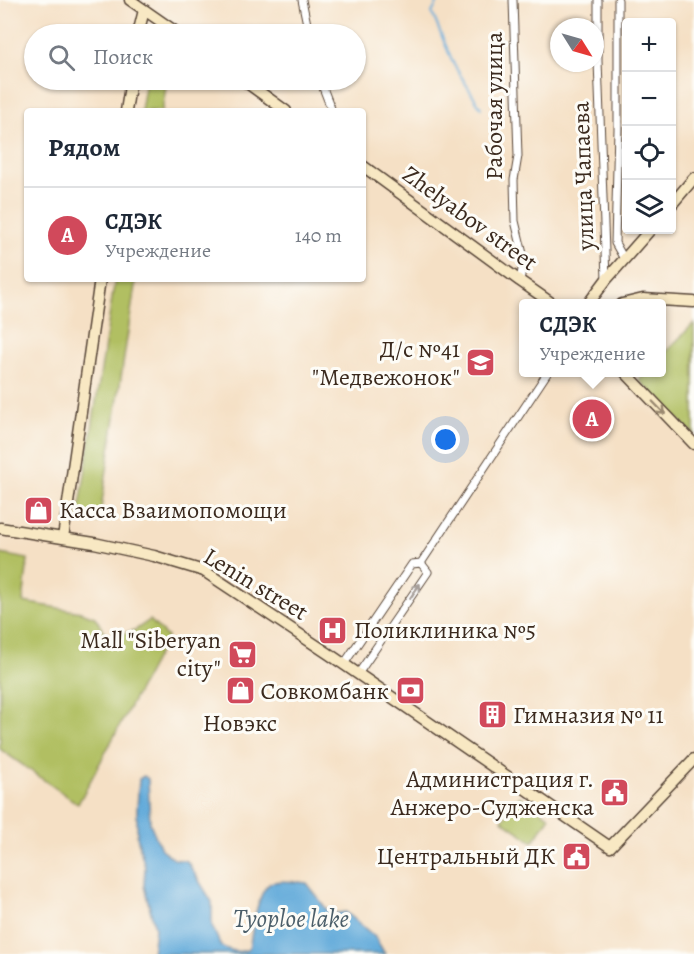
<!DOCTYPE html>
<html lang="ru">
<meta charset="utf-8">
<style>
:root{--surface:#fff;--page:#f2f2f3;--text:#1f2937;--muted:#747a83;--line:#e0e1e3;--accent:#d1495b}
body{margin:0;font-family:Alegreya,serif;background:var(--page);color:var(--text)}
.controls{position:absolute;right:18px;top:18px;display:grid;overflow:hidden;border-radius:6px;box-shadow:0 2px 4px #0004}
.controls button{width:54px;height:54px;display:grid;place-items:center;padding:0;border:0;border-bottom:2px solid var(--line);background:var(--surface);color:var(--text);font:30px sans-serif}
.compass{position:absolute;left:550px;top:18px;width:54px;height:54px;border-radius:50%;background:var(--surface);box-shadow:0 2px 4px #0004;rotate:127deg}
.you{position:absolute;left:446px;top:440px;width:21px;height:21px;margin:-15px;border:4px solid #fff;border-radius:50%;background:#1a73e8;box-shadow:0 0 0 9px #1a73e833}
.badge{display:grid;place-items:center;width:39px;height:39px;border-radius:50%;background:var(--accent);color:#fff;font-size:20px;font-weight:700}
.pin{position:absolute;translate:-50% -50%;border:3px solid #fff;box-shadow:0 2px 6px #0006}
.popup{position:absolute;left:519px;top:299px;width:147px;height:78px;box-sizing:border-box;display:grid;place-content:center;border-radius:6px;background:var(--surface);filter:drop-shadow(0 2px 4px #0005);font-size:20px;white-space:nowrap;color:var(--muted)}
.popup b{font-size:22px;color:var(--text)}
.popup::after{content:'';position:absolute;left:50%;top:100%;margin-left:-12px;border:12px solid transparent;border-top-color:var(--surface)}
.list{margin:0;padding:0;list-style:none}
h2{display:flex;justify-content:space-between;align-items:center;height:78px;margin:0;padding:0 24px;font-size:26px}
h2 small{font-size:20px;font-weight:400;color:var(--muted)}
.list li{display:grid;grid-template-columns:39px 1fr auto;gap:18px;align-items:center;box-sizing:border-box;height:96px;padding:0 24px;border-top:2px solid var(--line)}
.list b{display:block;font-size:22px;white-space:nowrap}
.list p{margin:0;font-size:20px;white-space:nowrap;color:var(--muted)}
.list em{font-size:20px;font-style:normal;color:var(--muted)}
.icon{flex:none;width:33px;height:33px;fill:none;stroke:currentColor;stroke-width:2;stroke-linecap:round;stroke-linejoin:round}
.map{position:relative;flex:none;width:694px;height:954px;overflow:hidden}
.search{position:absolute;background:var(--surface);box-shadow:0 2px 4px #0004;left:24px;top:24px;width:342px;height:66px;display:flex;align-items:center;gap:15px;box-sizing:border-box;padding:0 21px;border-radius:33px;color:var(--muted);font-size:22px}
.panel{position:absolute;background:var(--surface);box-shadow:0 2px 4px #0004;left:24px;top:108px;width:342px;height:174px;border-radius:6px}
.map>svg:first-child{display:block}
.green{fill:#b1bf62;stroke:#767440;stroke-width:1.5}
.water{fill:#63abda;stroke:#4f6a7c;stroke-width:1.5}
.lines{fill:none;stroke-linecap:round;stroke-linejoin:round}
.stream{stroke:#63abda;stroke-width:2}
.street-casing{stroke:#574537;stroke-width:9}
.secondary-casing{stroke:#574537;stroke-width:13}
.street{stroke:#fff;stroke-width:7}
.secondary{stroke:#f8e8c3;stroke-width:10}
.oneway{stroke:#9a8970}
.oneway2{stroke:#a79f9a}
.labels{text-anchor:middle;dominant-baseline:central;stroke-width:6;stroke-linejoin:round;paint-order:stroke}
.street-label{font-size:24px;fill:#3b2a1e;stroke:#fdfcf7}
.poi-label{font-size:24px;fill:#3b2a1e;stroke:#fdfcf7;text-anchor:end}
.water-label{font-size:26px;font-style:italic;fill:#4b5e69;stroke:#fdfcf7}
</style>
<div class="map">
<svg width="694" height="954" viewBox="0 0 694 954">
<rect width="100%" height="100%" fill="#fdfcf7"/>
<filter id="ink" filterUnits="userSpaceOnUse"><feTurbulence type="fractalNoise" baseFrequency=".0167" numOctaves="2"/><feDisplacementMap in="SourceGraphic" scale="12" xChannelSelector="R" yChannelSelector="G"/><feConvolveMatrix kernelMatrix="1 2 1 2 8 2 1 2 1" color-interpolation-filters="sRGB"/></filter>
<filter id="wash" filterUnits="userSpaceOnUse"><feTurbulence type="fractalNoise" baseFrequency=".008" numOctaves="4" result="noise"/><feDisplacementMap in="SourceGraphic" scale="24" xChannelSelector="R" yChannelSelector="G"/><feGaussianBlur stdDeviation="1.35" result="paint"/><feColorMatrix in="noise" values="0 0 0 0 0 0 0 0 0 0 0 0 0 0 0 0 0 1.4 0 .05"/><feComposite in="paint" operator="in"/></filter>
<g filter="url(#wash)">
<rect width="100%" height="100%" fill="#f5e0c5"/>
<!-- green -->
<path class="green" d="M146 80H167L162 111H141Z
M115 279H136L99 522 78 519Z
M694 323V435L639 380 646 373 661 372V357Z
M0 554 28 559 23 602 81 612 95 617 108 638 135 630 150 620 167 637 78 804 0 749Z
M520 796 550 817 533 842 502 820Z"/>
<!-- water -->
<path class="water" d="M144 776 148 779 150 823 161 849 174 859 187 861 212 902V926L221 946C230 951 240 954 249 949 252 935 257 884 274 882 284 880 296 882 307 883L330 914 346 912 375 937 385 954H152L155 928 144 886 145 867 137 837V808L139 779Z"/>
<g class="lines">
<!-- stream -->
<path class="stream" d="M439 0 432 13 454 65 481 108"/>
</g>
</g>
<g filter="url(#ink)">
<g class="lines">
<defs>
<path id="street" d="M302 0 309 34
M513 0 518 156 514 180 515 221 524 258 520 281
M598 0V61L606 279
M618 0V129L615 243 624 259
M320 80 332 111
M421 563 548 372
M344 664 412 564 421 563
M358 674 428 572 421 563"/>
<path id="secondary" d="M130 0 179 34
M138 34 144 10
M243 80 286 111
M126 111 131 80
M363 166 520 281 553 304
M672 204 694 178
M588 304 606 280 650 230
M622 304 643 299 694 302
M625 372 694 444
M0 528 94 543 154 556 204 571 329 654 610 847 694 759
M63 538 100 279"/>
</defs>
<!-- street casing -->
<use href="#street" class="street-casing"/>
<!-- secondary casing -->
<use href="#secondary" class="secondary-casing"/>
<!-- street -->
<use href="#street" class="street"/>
<!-- secondary -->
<use href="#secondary" class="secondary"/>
</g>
<!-- one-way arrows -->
<defs><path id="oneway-shaft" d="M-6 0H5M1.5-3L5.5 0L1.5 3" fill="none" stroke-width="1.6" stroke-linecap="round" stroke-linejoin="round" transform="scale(1.5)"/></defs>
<use class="oneway" href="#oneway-shaft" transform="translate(659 408) rotate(46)"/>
<use class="oneway2" href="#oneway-shaft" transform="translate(415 591) rotate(-56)"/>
</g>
<!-- icons -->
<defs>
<symbol id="school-square" viewBox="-11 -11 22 22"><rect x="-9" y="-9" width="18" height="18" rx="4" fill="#d1495b" stroke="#fdfcf7"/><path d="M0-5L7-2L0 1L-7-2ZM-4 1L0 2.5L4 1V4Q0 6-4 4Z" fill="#fff"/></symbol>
<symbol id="shop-square" viewBox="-11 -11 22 22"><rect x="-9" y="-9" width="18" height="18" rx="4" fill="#d1495b" stroke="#fdfcf7"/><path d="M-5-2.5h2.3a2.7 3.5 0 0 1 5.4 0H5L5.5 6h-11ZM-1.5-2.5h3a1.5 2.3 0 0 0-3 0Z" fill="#fff"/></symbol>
<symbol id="hospital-square" viewBox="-11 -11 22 22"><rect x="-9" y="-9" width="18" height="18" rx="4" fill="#d1495b" stroke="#fdfcf7"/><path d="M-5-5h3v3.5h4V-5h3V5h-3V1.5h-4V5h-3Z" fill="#fff"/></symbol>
<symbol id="supermarket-square" viewBox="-11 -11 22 22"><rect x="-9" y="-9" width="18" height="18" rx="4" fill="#d1495b" stroke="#fdfcf7"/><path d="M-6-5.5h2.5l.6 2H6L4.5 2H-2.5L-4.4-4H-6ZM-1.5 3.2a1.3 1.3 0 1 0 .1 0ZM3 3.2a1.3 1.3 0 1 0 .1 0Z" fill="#fff"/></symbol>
<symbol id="bank-square" viewBox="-11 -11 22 22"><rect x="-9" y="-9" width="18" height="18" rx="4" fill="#d1495b" stroke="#fdfcf7"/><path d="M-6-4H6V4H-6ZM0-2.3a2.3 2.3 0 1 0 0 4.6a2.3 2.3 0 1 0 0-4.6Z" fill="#fff"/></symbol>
<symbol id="building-square" viewBox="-11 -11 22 22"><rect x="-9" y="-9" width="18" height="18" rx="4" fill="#d1495b" stroke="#fdfcf7"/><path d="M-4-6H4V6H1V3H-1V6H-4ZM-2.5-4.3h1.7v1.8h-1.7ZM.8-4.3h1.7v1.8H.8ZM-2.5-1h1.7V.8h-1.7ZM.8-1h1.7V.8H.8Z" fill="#fff"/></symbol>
<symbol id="civic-square" viewBox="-11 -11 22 22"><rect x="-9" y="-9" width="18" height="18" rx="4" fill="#d1495b" stroke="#fdfcf7"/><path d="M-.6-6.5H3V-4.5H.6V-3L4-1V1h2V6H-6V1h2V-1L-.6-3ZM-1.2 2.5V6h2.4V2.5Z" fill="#fff"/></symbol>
</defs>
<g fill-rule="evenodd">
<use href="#school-square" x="464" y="346" width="33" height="33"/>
<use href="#shop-square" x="22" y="494" width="33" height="33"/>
<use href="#hospital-square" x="316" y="614" width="33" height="33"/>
<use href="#supermarket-square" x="226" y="638" width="33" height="33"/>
<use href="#shop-square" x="224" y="674" width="33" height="33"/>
<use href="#bank-square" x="394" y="674" width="33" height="33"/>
<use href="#building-square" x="476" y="698" width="33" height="33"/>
<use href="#civic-square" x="598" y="776" width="33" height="33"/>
<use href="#civic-square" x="560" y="840" width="33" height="33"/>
</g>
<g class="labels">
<!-- street labels -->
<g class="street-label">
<text transform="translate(494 106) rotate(-90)">Рабочая улица</text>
<text transform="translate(583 176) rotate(-92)">улица Чапаева</text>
<text transform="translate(470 218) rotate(36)">Zhelyabov street</text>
<text transform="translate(256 584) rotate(31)">Lenin street</text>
</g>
<!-- poi labels -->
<g class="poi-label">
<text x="460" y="349">Д/с №41<tspan x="460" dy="28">"Медвежонок"</tspan></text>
<text x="59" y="510" text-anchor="start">Касса Взаимопомощи</text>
<text x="354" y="630" text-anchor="start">Поликлиника №5</text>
<text x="221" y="640">Mall "Siberyan<tspan x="221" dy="28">city"</tspan></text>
<text x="389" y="691">Совкомбанк</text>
<text x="513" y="715" text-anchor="start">Гимназия № 11</text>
<text x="240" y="723" text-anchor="middle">Новэкс</text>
<text x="594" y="779">Администрация г.<tspan x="594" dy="28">Анжеро-Судженска</tspan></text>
<text x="555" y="856">Центральный ДК</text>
</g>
<!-- water labels -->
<g class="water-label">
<text x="291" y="918">Tyoploe lake</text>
</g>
</g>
</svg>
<div class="controls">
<button>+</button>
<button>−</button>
<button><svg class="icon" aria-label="locate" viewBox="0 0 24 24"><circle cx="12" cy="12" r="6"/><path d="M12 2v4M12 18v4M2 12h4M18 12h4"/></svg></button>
<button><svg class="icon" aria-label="layers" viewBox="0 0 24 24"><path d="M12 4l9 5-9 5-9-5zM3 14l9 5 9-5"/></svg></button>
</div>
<svg class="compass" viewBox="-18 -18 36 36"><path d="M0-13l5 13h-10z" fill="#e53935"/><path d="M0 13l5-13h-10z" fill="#747a83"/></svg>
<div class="you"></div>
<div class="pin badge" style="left:592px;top:419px">A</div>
<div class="popup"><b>СДЭК</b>Учреждение</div>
<div class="search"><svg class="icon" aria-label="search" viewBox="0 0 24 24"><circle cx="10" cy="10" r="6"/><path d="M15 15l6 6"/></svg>Поиск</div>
<section class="panel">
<h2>Рядом<small></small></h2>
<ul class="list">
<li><span class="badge">A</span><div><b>СДЭК</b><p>Учреждение</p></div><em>140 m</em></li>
</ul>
</section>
</div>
